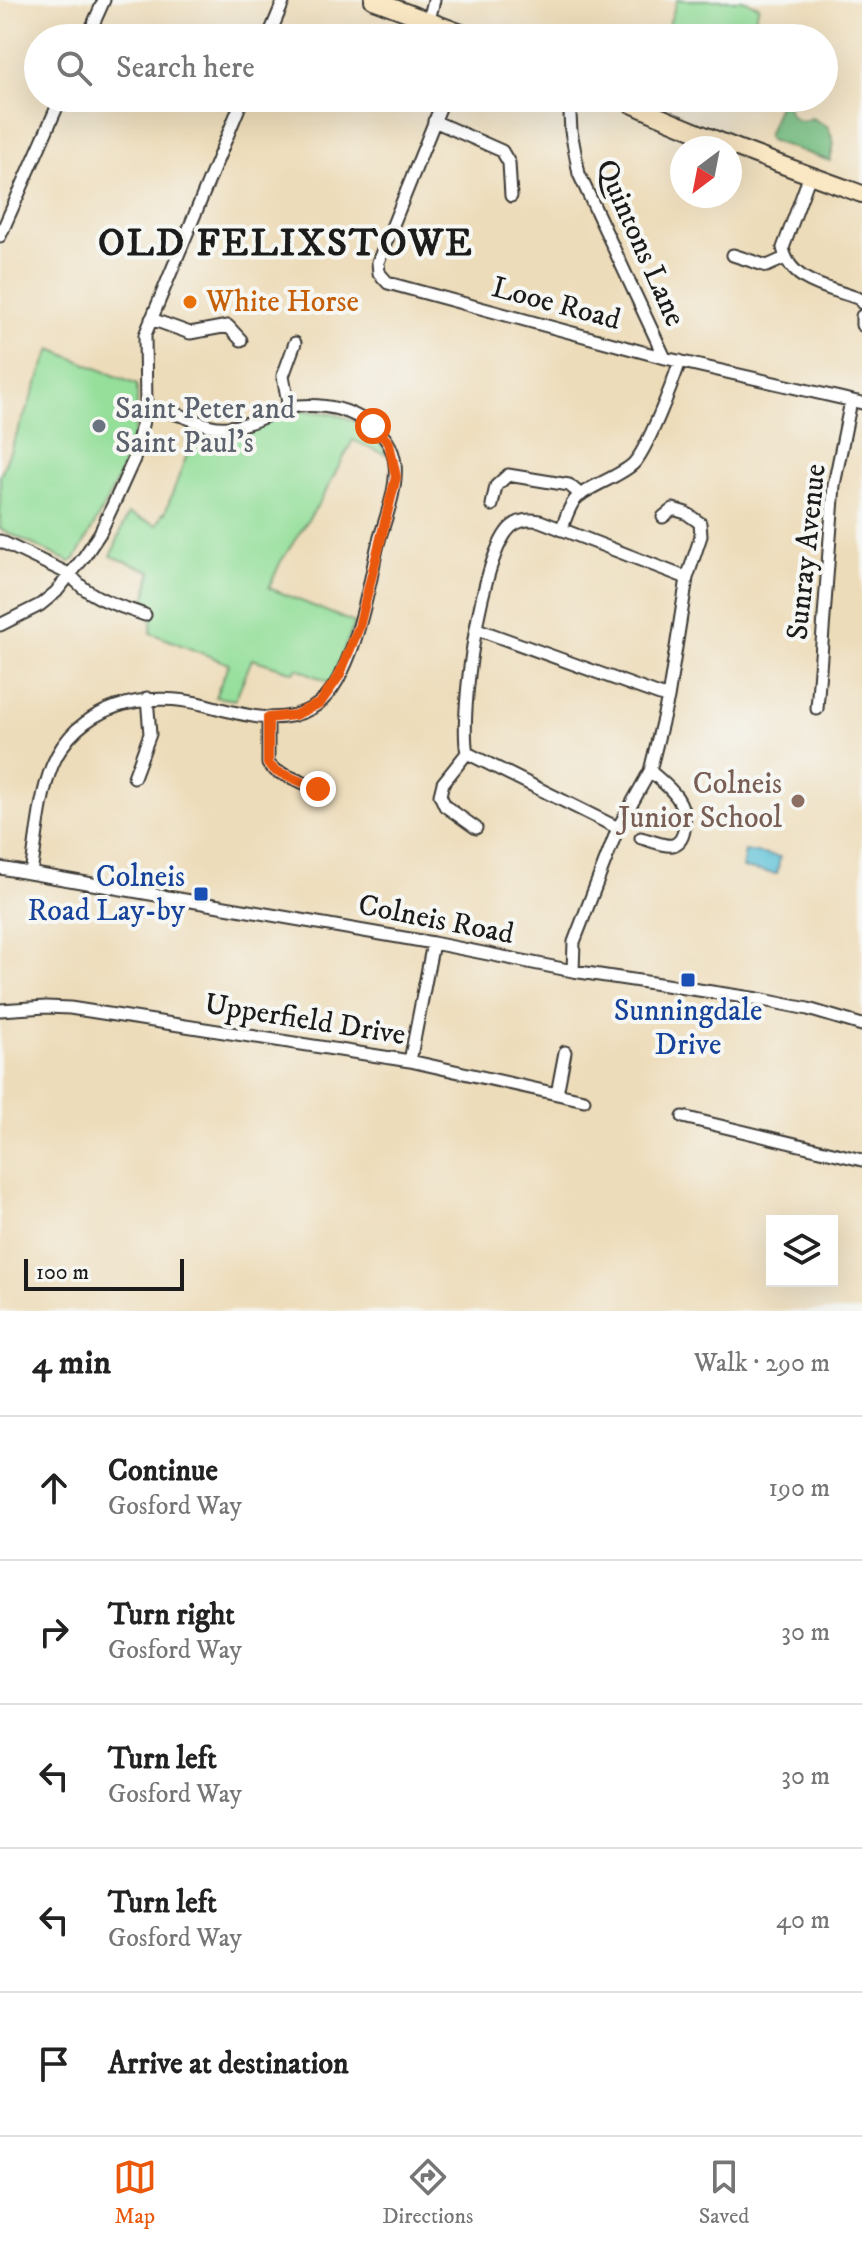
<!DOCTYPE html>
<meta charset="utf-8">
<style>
:root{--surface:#fff;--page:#f6f6f6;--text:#222;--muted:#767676;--line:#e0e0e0;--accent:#ea580c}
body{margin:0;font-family:"IM FELL DW Pica",serif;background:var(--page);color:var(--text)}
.controls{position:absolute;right:24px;bottom:24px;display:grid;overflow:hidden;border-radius:0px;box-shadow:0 8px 32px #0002}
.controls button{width:72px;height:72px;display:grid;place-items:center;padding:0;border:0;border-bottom:2px solid var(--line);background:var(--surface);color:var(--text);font:40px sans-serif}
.compass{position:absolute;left:670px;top:136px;width:72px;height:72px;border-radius:50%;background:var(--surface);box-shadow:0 8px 32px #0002;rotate:212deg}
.scale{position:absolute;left:24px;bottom:20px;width:160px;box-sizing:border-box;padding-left:8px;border:4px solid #1c1c1c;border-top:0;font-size:22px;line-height:28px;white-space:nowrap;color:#1c1c1c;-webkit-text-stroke:6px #f6f6f2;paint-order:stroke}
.stop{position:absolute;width:24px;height:24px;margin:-18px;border:6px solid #ea580c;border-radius:50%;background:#fff}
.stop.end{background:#ea580c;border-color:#fff;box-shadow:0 2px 8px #0008}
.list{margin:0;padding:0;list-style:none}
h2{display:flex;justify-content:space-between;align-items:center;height:104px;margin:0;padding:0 32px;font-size:34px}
h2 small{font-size:26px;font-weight:400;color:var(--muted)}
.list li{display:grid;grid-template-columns:52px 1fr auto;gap:24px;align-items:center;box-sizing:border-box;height:144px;padding:0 32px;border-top:2px solid var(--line)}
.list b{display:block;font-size:30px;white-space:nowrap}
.list p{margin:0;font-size:26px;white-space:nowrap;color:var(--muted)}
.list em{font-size:26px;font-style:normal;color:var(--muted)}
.icon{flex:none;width:44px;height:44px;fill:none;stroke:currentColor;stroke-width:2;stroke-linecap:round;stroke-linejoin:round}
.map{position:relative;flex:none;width:862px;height:1311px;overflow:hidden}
.search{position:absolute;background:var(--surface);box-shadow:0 8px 32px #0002;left:24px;right:24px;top:24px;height:88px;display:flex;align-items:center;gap:20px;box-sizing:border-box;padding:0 28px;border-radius:44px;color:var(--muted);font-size:30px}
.sheet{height:824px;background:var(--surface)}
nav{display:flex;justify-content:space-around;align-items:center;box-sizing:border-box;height:112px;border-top:2px solid var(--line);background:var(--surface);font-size:22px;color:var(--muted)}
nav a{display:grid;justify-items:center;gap:4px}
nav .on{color:var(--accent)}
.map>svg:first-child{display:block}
.green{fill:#95df9b;stroke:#587e5c;stroke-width:2}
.forest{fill:#78be83;stroke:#4a6d50;stroke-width:2}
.water{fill:#59bfd7;stroke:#3a6e7a;stroke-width:2}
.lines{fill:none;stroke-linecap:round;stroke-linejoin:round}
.street-casing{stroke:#3b3934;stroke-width:15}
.secondary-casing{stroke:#3b3934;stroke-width:20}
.street{stroke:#fff;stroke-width:11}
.secondary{stroke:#fae7c3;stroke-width:16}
.route{stroke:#ea580c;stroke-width:10}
.food-dot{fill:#e8710a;stroke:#f6f6f2;stroke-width:3}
.worship-dot{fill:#6b7280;stroke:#f6f6f2;stroke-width:3}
.education-dot{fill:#8d6e63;stroke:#f6f6f2;stroke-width:3}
.transit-dot{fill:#1a4fb4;stroke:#f6f6f2;stroke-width:3}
.labels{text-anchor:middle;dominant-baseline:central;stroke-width:8;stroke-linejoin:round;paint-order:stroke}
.street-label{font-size:30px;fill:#1c1c1c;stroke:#f6f6f2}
.food-label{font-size:30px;fill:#c56008;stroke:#f6f6f2;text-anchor:start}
.worship-label{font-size:30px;fill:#5b616d;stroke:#f6f6f2;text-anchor:start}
.education-label{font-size:30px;fill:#785e54;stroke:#f6f6f2;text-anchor:end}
.transit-label{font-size:30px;fill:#164399;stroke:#f6f6f2;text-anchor:end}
.district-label{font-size:38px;font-weight:bold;letter-spacing:2px;fill:#1c1c1c;stroke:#f6f6f2}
</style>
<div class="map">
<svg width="862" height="1311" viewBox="0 0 862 1311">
<rect width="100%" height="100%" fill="#f6f6f2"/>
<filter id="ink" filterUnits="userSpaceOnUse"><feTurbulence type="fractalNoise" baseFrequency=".0125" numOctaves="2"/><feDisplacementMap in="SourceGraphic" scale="16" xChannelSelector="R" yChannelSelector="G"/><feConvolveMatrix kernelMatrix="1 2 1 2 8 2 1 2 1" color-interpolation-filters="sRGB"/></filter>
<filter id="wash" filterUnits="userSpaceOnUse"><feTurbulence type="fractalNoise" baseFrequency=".006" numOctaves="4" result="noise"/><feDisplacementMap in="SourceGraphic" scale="32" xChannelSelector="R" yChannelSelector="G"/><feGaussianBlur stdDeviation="1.8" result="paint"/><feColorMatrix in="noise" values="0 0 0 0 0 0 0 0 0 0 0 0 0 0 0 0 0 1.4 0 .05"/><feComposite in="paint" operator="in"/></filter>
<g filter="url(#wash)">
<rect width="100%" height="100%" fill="#eddcb9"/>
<!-- green -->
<path class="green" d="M677 0H742L759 6 749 38H660L667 31Z
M51 349 137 385C137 400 138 414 135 429 125 472 97 521 75 559L70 562 0 529V476Z
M303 411C335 412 374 420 386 455L353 440 321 500 280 563 269 588 355 623 330 683 297 668 294 672 252 659 235 700 215 697 229 664 151 633 152 611 144 607 151 571 111 556 128 514 157 525 163 513H165L189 449 186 441 193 426 224 432Z"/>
<!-- forest -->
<path class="forest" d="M782 104 787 105C791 120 798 124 812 118L828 127 834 143 830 161 769 140 767 136 778 107Z"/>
<!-- water -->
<path class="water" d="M745 851 780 857 777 874 742 868Z"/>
</g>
<g filter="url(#ink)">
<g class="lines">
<defs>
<path id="street" d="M429 20 434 0
M87 38 104 0
M268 38 284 0
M444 98 378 262 379 273 388 283 665 358 862 403
M569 98 571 131 579 174 665 358
M434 121 502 151 509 163 511 196
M810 175 783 248C790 284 832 288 860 299L862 303
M0 236 61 98
M733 255 767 266 785 258
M862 316V325
M151 319 190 333 228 326 241 340
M289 408 283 376 295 343
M492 505 496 486 508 475 569 485 581 495
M561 530C565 521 568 509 574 501 583 488 618 478 633 464 647 451 673 382 680 361
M0 541 71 575C87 598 120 606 145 615
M0 625 40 605 56 592 84 557 100 533 120 490 134 459 146 408 145 335 243 98
M477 629 668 698
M817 709 834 485 851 401
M268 718V764L276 771 318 789
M467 753 618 828
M134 777 150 734 147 698
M476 828 445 806 440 795 443 783 467 753C459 713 481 554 511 527 520 519 530 519 540 521L687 578
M641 838C650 840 665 847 673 845 680 843 683 836 684 830 688 801 670 788 650 771
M0 868 433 943 573 971 758 999 808 1009 862 1025
M31 873C37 838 39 799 52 766 77 705 147 689 206 705 240 714 279 727 312 708 347 689 363 614 371 578 374 564 376 550 380 537 394 492 413 447 362 419 342 407 320 404 298 406 274 409 252 426 228 427 209 429 194 419 176 414 166 411 156 410 146 408
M573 971 574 942 618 828 650 771 668 698 687 578 701 536 700 523 686 513 673 509 663 517
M0 1010 46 1007 70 1008 410 1061 557 1094 565 1052
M410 1061 433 943
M557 1094 584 1100
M683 1117 862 1160"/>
<path id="secondary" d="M373 0 475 38
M618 98C698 135 779 164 862 194"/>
</defs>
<!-- street casing -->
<use href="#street" class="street-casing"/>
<!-- secondary casing -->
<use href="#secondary" class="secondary-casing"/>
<!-- street -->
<use href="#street" class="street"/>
<!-- secondary -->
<use href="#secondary" class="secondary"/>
</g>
</g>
<g class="lines" filter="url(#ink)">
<!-- route -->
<path class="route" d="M318 789 276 771 268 764V718L295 715 320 703 339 676 359 627 396 477 389 443 373 426"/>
</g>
<!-- markers -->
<circle class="food-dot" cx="190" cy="302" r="8"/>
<circle class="worship-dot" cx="99" cy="426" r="8"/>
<circle class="education-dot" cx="798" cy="801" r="8"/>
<g class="transit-dot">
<rect x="193" y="886" width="16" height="16" rx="4"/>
<rect x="680" y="972" width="16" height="16" rx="4"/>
</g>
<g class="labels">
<!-- street labels -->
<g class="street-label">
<text transform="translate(640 243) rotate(66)">Quintons Lane</text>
<text transform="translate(556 304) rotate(15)">Looe Road</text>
<text transform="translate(807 552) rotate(-84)">Sunray Avenue</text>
<text transform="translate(436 920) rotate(11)">Colneis Road</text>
<text transform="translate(305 1020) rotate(9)">Upperfield Drive</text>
</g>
<!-- food labels -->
<g class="food-label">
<text x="206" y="302">White Horse</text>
</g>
<!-- worship labels -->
<g class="worship-label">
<text x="115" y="409">Saint Peter and<tspan x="115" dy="34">Saint Paul's</tspan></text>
</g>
<!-- education labels -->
<g class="education-label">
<text x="782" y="784">Colneis<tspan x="782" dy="34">Junior School</tspan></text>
</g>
<!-- transit labels -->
<g class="transit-label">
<text x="185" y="877">Colneis<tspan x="185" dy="34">Road Lay-by</tspan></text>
<text x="688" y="1011" text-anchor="middle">Sunningdale<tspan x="688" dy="34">Drive</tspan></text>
</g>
<!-- district labels -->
<g class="district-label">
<text x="286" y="244">OLD FELIXSTOWE</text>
</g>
</g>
</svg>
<div class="controls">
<button><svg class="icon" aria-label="layers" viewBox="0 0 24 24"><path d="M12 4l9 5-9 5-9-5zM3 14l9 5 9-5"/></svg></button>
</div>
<svg class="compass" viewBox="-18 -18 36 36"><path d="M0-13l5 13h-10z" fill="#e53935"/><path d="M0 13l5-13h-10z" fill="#767676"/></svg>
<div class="scale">100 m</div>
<div class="stop" style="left:373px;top:426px"></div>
<div class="stop end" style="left:318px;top:789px"></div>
<div class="search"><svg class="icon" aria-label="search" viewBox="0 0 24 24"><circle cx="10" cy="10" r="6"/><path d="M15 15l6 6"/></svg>Search here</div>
</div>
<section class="sheet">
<h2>4 min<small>Walk · 290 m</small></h2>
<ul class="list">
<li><svg class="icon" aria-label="ahead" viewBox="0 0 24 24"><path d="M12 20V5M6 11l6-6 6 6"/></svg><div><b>Continue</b><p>Gosford Way</p></div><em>190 m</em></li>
<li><svg class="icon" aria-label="right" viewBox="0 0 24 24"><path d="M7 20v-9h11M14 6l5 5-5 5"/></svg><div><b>Turn right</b><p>Gosford Way</p></div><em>30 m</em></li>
<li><svg class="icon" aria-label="left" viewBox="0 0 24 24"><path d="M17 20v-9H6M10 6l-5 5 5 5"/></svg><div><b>Turn left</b><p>Gosford Way</p></div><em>30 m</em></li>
<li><svg class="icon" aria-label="left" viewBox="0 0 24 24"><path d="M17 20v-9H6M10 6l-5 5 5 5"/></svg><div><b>Turn left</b><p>Gosford Way</p></div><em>40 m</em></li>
<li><svg class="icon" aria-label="arrive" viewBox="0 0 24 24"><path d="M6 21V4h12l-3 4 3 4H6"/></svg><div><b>Arrive at destination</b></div></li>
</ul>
</section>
<nav>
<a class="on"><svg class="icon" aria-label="map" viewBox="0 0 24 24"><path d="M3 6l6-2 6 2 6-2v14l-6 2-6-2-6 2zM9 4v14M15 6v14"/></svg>Map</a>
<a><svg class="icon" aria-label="directions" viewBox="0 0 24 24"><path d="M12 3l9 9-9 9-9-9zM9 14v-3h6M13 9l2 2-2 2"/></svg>Directions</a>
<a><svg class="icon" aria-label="saved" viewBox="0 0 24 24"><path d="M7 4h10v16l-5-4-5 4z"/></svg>Saved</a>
</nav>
